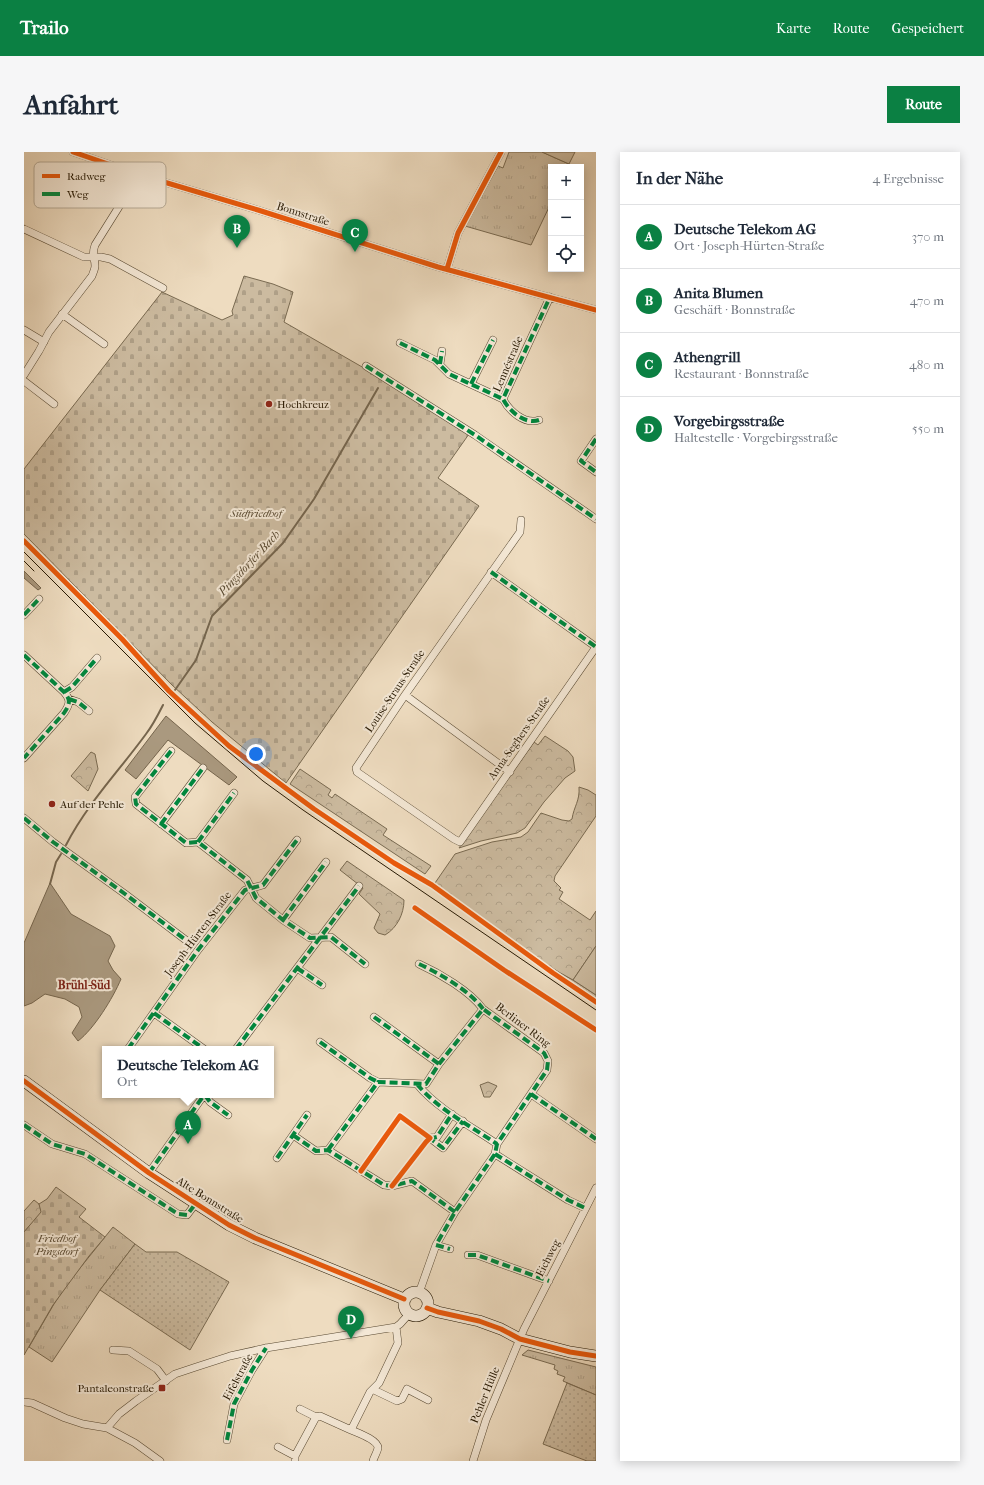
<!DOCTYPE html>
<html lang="de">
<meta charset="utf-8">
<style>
:root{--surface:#fff;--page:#f6f6f7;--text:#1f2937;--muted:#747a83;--line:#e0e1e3;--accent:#0b8043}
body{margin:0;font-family:"IM FELL French Canon",serif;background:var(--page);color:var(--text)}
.controls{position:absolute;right:12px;top:12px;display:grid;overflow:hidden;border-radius:0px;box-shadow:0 2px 10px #0003}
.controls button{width:36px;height:36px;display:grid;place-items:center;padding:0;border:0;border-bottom:1px solid var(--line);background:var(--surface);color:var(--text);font:20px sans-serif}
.you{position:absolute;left:232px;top:602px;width:14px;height:14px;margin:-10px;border:3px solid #fff;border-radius:50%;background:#1a73e8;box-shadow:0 0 0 6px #1a73e833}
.badge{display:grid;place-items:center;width:26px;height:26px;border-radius:50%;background:var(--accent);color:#fff;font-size:13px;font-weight:700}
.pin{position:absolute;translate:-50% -33px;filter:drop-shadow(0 1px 2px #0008)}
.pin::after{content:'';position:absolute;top:21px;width:14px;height:12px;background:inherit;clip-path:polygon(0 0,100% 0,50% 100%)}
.popup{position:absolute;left:78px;top:894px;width:172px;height:52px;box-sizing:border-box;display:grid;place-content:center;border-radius:0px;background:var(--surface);filter:drop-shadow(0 1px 3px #0005);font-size:13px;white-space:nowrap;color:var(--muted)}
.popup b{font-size:15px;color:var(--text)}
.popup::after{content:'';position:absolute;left:50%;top:100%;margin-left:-8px;border:8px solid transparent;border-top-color:var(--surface)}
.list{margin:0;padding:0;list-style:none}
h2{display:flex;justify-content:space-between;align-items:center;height:52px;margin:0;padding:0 16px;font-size:17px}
h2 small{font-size:13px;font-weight:400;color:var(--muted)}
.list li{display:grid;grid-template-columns:26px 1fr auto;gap:12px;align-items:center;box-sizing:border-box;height:64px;padding:0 16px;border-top:1px solid var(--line)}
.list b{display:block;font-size:15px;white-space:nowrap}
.list p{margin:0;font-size:13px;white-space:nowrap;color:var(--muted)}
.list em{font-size:13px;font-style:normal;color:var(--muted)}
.icon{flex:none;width:22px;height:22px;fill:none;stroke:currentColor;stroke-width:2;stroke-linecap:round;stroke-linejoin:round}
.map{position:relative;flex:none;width:572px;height:1309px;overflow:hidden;border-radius:0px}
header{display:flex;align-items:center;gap:24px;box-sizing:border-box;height:56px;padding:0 20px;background:var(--accent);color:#fff}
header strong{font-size:19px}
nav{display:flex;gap:22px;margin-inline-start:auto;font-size:14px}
.intro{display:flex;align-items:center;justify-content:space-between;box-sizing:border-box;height:96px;padding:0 24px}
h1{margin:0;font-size:28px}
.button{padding:10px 18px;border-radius:0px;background:var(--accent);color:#fff;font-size:14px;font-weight:700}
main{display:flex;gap:24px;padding:0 24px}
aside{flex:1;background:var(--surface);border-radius:0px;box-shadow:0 2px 10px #0003}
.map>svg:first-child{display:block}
.grass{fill:url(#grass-tufts);stroke:#796a51}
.forest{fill:url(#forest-crowns);stroke:#796a51}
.cemetery{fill:url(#cemetery-stones);stroke:#796a51}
.garden{fill:url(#garden-dots);stroke:#796a51}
.pitch{fill:#ccbba0;stroke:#796a51}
.water{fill:#aa997f;stroke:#75654d}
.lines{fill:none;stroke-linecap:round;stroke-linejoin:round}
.stream{stroke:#75654d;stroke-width:2}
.minor-casing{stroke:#584932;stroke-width:8}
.secondary-casing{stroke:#261802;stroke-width:12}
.minor{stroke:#f4e8d6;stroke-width:7}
.secondary{stroke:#f4e8d6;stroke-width:11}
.tram{stroke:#261802;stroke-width:1}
.quiet{stroke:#00873e;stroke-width:4;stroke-dasharray:8 4;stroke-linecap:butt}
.cycleway-casing{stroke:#f4e8d6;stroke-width:8}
.cycleway{stroke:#e8590c;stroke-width:5}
.poi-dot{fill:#8f2418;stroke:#f4e8d6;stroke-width:1.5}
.labels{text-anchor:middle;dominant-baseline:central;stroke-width:4;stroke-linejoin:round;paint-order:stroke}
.street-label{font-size:11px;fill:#261802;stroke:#f4e8d6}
.poi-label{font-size:11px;fill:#261802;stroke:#f4e8d6;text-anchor:start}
.park-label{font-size:11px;font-style:italic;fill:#584931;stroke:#f4e8d6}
.water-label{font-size:12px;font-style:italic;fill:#5b4c34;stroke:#f4e8d6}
.neighbourhood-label{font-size:12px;font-weight:bold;fill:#7a1f14;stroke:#f4e8d6}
.key{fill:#f4e8d6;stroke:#b6aa96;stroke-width:1}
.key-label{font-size:11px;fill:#261802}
</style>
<header>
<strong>Trailo</strong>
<nav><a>Karte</a><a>Route</a><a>Gespeichert</a></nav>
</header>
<div class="intro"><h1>Anfahrt</h1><a class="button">Route</a></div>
<main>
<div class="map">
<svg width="572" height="1309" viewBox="0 0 572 1309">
<defs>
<pattern id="grass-tufts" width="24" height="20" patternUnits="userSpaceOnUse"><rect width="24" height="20" fill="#ccbba0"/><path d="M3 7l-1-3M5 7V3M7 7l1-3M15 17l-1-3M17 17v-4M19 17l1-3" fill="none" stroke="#afa088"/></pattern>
<pattern id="forest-crowns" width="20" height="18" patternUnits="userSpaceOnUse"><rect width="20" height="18" fill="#ccbba0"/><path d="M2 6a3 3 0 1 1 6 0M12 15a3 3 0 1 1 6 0" fill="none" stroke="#afa088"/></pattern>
<pattern id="cemetery-stones" width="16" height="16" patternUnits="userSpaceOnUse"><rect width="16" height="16" fill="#ccbba0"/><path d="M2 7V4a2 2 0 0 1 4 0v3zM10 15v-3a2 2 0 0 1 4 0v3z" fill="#afa088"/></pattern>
<pattern id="garden-dots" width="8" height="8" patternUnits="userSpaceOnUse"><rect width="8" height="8" fill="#ccbba0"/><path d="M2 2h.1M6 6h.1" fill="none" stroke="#afa088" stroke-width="1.8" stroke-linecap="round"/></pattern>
</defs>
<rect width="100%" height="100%" fill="#eedcc0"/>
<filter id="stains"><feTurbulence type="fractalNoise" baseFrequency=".005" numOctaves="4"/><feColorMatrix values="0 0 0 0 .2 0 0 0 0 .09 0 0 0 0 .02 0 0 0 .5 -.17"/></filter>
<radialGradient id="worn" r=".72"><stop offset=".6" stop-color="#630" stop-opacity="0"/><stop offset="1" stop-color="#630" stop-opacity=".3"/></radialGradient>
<!-- grass -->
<path class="grass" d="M485 0H518L545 12 544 15H527V51L507 93 441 74 474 14 479 16Z
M531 818 549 828 572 843V848Z
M89 1075 111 1092 76 1138 28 1210 5 1195 30 1152 44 1131Z
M504 1198 572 1215V1243L539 1229 541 1225 533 1222 534 1219 530 1217 531 1213 498 1203Z"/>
<!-- forest -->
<path class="forest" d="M521 584 544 599 549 605 551 619 541 626 520 650 501 676 493 681 457 689 435 696 510 590 514 593Z
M67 600 71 602 74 617 64 639 47 624Z
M276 617 307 638 304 643 308 646 311 642 363 677 359 683 407 714 401 722 266 632Z
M555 635 564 638 572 643V664L531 724 530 729 537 736 535 738 539 740 535 747 566 768 572 759V794L549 828C515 810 484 785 453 763 439 754 421 744 411 731L431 702 468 690 497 685 504 680 517 661 538 668 545 669 548 667C550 654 556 649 555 635Z
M323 709 380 748C380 762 373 776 361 783L354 781 350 776 356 762 335 742 339 736 316 718Z
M464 930 473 934 466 945H460L456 933Z
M10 1048 15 1052 18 1060 0 1080V1059Z"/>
<!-- cemetery -->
<path class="cemetery" d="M220 124 249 132 269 140 260 170 359 227 445 282 414 326 455 354 262 631 188 570 148 533 0 382V317L138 140 198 168 209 163 208 159Z
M32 1035 62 1057 55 1065 81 1085 65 1104 29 1153 0 1203V1080L17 1060 15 1052 23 1047Z"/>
<!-- garden -->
<path class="garden" d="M111 1092 122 1100H153L205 1130 166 1198 76 1138Z
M543 1231 572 1243V1309H563L519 1292Z"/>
<!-- pitch -->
<path class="pitch" d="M518 0H551L545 12Z
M572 794V843L549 828Z"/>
<!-- water -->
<path class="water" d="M0 419 17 436 14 438 0 426Z
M142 564 213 625 205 633 144 588 112 627 101 618Z
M26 731 47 762 86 784 91 794 84 809 89 818 97 827C89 846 70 877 54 889L48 881 58 865 55 855 41 847 21 842 8 851 0 854V791Z"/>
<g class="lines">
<!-- stream -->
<path class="stream" d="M151 538 172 508 188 464 259 391 290 347 354 236
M42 693C63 652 95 619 122 582 129 573 134 563 139 553
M26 732 32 710 37 702"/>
<defs>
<path id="minor" d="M49 0 113 22 234 58 414 115 572 158
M0 77 60 105H77L86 107 139 136
M423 117 434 81 477 0
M38 162 80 192
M0 178 20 190
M376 191 411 208 425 222 479 247
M416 212 418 199
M342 214 451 283 572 367
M0 223 15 199 25 180 68 124C69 121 71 117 71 114 71 105 67 104 71 93L108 34 113 22
M0 229 30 252
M447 232 469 188
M515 268C501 273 485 259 479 247L526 145
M572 287 557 309 572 320
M497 368 496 380 381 543 332 616 333 620 430 687 436 690 572 495
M467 420 572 495
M0 463 15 447
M0 503 40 540C47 548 46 552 40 561L0 606
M40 540 48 535 73 506
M381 543 486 620
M45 547 54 550 65 559
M147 599 111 645 112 652 162 691 174 690 223 728 232 746 259 768 286 786 307 785 341 812
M0 666 29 690 101 742 167 792
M137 672 179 616
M174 690 210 641
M259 768 302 710
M395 812C415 821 446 839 459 857
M273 816 298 833
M130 861 180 897
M350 865 415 912
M296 890 346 926 354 930
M104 897 174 798 221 738 239 733 273 688
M212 897 335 734
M393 932C412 956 448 975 473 992
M507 942 572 987
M181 943 186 950 204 963
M0 973 28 992 61 1002 154 1062 163 1063 172 1051
M269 983 292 999 304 998 360 1033 368 1034 388 1029 431 1060
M406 986 419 996 439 969
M406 986 413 985 428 962
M304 998 354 930 402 932 415 912 459 857 520 901 524 909 523 918 473 992 471 1002 431 1060 412 1093 395 1141
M471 1002 544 1048 561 1056
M253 1006 283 963
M125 1021 180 943
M412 1093 426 1097
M444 1103H453L525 1129
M89 1198 105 1199 133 1217 142 1229
M350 1238 373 1249 378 1247 383 1237 404 1248
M0 1250 8 1251 41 1266 59 1272 83 1276 111 1291 136 1309
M276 1257 292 1265
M83 1276 95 1262 112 1249 151 1222 172 1215 206 1204 242 1196 372 1175 376 1172 385 1162
M327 1278C334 1281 354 1288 354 1296 353 1301 350 1305 349 1309
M203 1288 210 1252 228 1218 242 1196
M254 1295 271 1304
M271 1309V1304L292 1265 296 1264 327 1278 346 1240 355 1231 374 1191 372 1175
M449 1309 462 1268 500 1177 572 1036"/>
<path id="secondary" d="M0 929 125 1021 205 1073 231 1086 380 1147
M380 1152a12 12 0 1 1 24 0a12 12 0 1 1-24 0Z
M403 1156 414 1160 455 1169 477 1177 496 1187 546 1200 572 1204"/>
</defs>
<!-- minor casing -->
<use href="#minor" class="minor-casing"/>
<!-- secondary casing -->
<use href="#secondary" class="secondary-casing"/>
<!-- minor -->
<use href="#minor" class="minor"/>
<!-- secondary -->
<use href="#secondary" class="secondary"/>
<!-- tram -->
<path class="tram" d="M0 400 171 571 239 629 279 658 572 858
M0 409 10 419"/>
<!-- quiet -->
<path class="quiet" d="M376 191 411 208 425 222 479 247
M416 212 418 199
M342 214 451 283 572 367
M447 232 469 188
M515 268C501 273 485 259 479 247L526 145
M572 287 557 309 572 320
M467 420 572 495
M0 463 15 447
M0 503 40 540C47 548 46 552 40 561L0 606
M40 540 48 535 73 506
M45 547 54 550 65 559
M147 599 111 645 112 652 162 691 174 690 223 728 232 746 259 768 286 786 307 785 341 812
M0 666 29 690 101 742 167 792
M137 672 179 616
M174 690 210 641
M259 768 302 710
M395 812C415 821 446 839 459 857
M273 816 298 833
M130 861 180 897
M350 865 415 912
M296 890 346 926 354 930
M104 897 174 798 221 738 239 733 273 688
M212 897 335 734
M393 932C412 956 448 975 473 992
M507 942 572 987
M181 943 186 950 204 963
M0 973 28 992 61 1002 154 1062 163 1063 172 1051
M269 983 292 999 304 998 360 1033 368 1034 388 1029 431 1060
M404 985 419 996 439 969
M405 987 413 985 428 962
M304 998 354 930 402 932 415 912 459 857 520 901 524 909 523 918 473 992 471 1002 431 1060 412 1093 426 1097
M471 1002 544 1048 561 1056
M253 1006 283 963
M125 1021 180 943
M444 1103H453L525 1129
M203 1288 210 1252 228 1218 242 1196"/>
<defs>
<path id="cycleway" d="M49 0 113 22 234 58 414 115 572 158
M423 117 434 81 477 0
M0 389 98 487 145 539 205 594 290 657 370 711 408 733 529 821 572 850
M391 756 480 818 572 878
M0 929 125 1021 205 1073 231 1086 380 1147
M337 1019 376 964 406 986 402 990 368 1034
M403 1156 414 1160 455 1169 477 1177 496 1187 546 1200 572 1204"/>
</defs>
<!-- cycleway casing -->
<use href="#cycleway" class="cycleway-casing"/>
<!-- cycleway -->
<use href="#cycleway" class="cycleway"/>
</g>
<!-- markers -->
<g class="poi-dot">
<circle cx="245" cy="252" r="4"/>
<circle cx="28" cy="652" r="4"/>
<rect x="134" y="1232" width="8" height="8" rx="2"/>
</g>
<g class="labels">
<!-- street labels -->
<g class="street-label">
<text transform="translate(279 62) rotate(18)">Bonnstraße</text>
<text transform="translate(484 212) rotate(-67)">Lennéstraße</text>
<text transform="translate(371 539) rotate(-56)">Louise-Straus-Straße</text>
<text transform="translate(495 586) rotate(-55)">Anna-Seghers-Straße</text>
<text transform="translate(174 782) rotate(-53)">Joseph-Hürten-Straße</text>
<text transform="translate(499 873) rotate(37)">Berliner Ring</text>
<text transform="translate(186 1048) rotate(32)">Alte Bonnstraße</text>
<text transform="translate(524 1106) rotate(-63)">Eichweg</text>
<text transform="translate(214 1225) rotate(-62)">Eifelstraße</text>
<text transform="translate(461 1243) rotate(-68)">Pehler Hülle</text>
</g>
<!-- poi labels -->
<g class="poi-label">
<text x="253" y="252">Hochkreuz</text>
<text x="36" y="652">Auf der Pehle</text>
<text x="130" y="1236" text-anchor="end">Pantaleonstraße</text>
</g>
<!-- park labels -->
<g class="park-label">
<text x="232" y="361">Südfriedhof</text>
<text x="33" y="1086">Friedhof<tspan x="33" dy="13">Pingsdorf</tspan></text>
</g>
<!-- water labels -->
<g class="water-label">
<text transform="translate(225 411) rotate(-47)">Pingsdorfer Bach</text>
</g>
<!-- neighbourhood labels -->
<g class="neighbourhood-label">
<text x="60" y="833">Brühl-Süd</text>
</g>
</g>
<!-- legend -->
<rect x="10" y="10" width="132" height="46" rx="6" class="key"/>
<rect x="18" y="22" width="18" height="4" fill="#e8590c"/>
<rect x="18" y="40" width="18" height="4" fill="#00873e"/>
<g class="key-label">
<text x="43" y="28">Radweg</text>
<text x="43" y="46">Weg</text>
</g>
<rect width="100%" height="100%" filter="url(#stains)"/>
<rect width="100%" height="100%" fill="url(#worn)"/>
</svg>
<div class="controls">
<button>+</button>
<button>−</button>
<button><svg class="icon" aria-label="locate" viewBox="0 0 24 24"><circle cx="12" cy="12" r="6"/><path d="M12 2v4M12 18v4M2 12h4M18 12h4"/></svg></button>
</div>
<div class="you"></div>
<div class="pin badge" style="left:164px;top:992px">A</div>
<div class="popup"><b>Deutsche Telekom AG</b>Ort</div>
<div class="pin badge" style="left:213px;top:96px">B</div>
<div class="pin badge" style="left:331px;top:100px">C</div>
<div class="pin badge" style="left:327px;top:1187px">D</div>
</div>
<aside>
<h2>In der Nähe<small>4 Ergebnisse</small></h2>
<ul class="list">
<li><span class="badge">A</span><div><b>Deutsche Telekom AG</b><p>Ort · Joseph-Hürten-Straße</p></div><em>370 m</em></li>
<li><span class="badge">B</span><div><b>Anita Blumen</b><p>Geschäft · Bonnstraße</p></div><em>470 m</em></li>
<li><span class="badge">C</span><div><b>Athengrill</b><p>Restaurant · Bonnstraße</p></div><em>480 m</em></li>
<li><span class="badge">D</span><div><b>Vorgebirgsstraße</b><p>Haltestelle · Vorgebirgsstraße</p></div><em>550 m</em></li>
</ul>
</aside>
</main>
